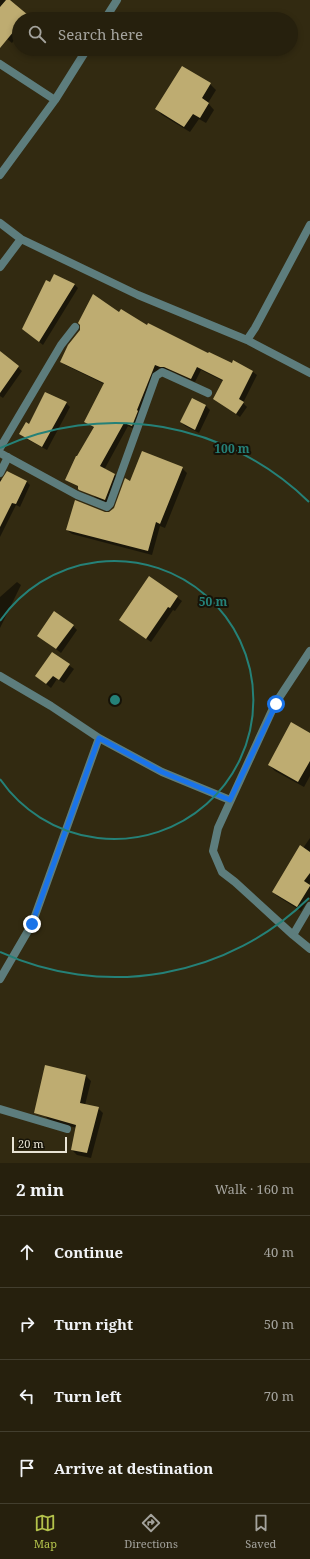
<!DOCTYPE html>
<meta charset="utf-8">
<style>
:root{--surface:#26200d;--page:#2e2816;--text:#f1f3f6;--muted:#a4a39d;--line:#423e2e;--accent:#b3c24b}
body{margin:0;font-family:"Noto Serif",serif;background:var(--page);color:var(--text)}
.scale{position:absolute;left:12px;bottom:10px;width:55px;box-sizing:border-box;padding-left:4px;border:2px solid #e9e4d5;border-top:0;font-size:11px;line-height:14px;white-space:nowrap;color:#e9e4d5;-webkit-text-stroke:3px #161308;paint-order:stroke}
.stop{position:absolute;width:12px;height:12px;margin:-9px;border:3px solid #1a73e8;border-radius:50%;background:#fff}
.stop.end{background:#1a73e8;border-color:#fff;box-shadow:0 1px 4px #0008}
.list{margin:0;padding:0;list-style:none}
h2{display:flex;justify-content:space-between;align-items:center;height:52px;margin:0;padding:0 16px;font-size:17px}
h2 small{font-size:13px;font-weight:400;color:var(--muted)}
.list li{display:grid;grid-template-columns:26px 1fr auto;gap:12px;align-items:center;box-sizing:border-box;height:72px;padding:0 16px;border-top:1px solid var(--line)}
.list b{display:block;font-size:15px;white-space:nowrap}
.list em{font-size:13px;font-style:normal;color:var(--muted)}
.icon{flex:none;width:22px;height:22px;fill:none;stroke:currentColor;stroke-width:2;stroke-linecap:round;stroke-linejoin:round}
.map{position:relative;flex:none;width:310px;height:1163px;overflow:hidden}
.search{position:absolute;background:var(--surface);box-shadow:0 2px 6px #0003;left:12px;right:12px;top:12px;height:44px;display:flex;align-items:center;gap:10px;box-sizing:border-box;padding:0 14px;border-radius:22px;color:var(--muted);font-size:15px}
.sheet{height:340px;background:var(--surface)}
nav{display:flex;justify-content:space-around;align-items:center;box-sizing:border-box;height:56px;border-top:1px solid var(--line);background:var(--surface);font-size:11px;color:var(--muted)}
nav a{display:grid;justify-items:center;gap:2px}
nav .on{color:var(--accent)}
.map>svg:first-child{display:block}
.shadow{fill:#0007}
.building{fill:#beac71}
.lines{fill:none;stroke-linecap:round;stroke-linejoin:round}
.minor{stroke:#5d7d7d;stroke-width:8}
.route{stroke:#1a73e8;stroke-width:5}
.ring{fill:none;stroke:#258178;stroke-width:2}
.centre{fill:#258178;stroke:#161308;stroke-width:2}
.ring-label{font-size:12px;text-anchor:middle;font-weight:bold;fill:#258178;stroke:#161308;stroke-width:4;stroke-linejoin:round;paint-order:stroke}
</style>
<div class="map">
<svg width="310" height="1163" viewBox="0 0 310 1163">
<rect width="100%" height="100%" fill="#322a11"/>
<!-- shadow -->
<path class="shadow" d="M0 0H9L31 19H19V34L12 43 0 33Z
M182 67 210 84 216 90 208 103 214 110 206 123 199 119 190 132 162 115 156 109Z
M54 275 75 285 78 288 43 345 27 332Z
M120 313 232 364 253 372 257 375 243 403 247 407 240 417 214 399 223 381 201 370 195 382 169 370 164 371 159 368 140 414 136 430 128 426 104 470 114 474 118 478 109 504 96 498 92 494 94 428 85 422 104 384 65 365 61 361Z
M0 352 22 371 3 398 0 396Z
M193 399 206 406 210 410 199 433 185 426 181 422Z
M66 403 70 407 47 450 25 438 21 434 29 425Z
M182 468 187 473 165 528 160 526 152 555 72 534 67 530 105 513H109L115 508 131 482Z
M7 473 27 482 30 485 20 507 16 505 0 537V479H3Z
M149 577 182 601 175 611 173 610 151 642 120 620Z
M17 582 21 585 0 628V597Z
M73 626 77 630 61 653 38 635Z
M52 653 74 669 64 683 57 679 51 688 36 676Z
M310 734V776L304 787 275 771 269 765Z
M310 838V883L308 885 310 886V897L301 911 277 896 273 892Z
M46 1066 86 1076 91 1081 85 1105 98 1108 103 1113 91 1158 77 1155 72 1150 77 1128 50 1121 45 1116Z"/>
<!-- building -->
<path class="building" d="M6 0H10L28 15 24 19H19V25L0 48V7Z
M182 66 211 83 202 98 209 103 200 118 193 114 184 127 155 109Z
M54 274 75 284 39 342 22 329 46 280 50 282Z
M93 294 119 312 121 309 147 325 148 323 208 353 209 352 232 363 233 360 253 371 239 399 244 402 236 414 213 399 223 380 197 367 191 379 164 367H160L155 365 137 410 138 411 132 426 124 423 100 466 115 474 105 500 79 490 78 489V486L65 480 76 456H77L94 427 84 422 104 383 60 362 68 345 80 330V325L78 323Z
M0 351 19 366 0 393Z
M45 392 67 402 42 447 19 434 26 422 29 424Z
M192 398 206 405 195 430 180 422Z
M142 451 183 467 160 524 156 522 148 551 66 530 75 500 105 512H109L114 508 125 478 130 481Z
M7 471 27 481 16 504 12 503 0 527V482Z
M149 576 178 596 170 608 168 607 146 639 119 620Z
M54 611 74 625 56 649 37 636Z
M52 652 70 664 59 680 53 676 46 684 35 676Z
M291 722 310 733V761L298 782 268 765Z
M300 845 310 852V873L304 881 310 885V886L297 907 272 892Z
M45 1065 86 1075 80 1103 99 1107 87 1153 71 1150 76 1125 34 1113Z"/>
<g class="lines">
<!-- minor -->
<path class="minor" d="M105 19 117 0
M0 64 55 100
M0 175 55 100 87 49
M0 223 21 239 138 295 247 340 310 373
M0 267 21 239
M247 340 255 328 310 225
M0 448 61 345 75 327
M0 453 77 495 107 507 110 504 156 376 162 372 208 393
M0 473 8 457
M310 651 275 704 218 828 213 851 222 872 235 882 293 935 310 949
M0 676 51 706 99 738 162 772 230 800
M293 935 310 906
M0 979 32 924 99 738
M0 1109 67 1129"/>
</g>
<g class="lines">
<!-- route -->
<path class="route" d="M32 924 99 738 162 772 230 800 276 704"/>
</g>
<!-- distance rings -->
<g class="ring">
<path d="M0 621A139 139 0 1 1 0 779"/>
<path d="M309 898A277 277 0 0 1 0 952M0 448A277 277 0 0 1 309 502"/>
</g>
<circle cx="115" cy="700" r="6" class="centre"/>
<g class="ring-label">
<text x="232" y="453">100 m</text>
<text x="213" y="606">50 m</text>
</g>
</svg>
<div class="scale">20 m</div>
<div class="stop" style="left:276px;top:704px"></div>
<div class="stop end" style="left:32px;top:924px"></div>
<div class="search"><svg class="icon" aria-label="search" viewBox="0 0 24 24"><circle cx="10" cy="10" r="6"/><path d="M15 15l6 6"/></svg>Search here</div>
</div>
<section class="sheet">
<h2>2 min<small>Walk · 160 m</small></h2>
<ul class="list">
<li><svg class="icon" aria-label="ahead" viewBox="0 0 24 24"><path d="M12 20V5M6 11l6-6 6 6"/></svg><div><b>Continue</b></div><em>40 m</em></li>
<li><svg class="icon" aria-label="right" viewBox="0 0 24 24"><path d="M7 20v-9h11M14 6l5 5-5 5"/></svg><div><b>Turn right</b></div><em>50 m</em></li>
<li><svg class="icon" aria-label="left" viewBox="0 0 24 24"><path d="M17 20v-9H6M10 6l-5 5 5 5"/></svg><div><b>Turn left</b></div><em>70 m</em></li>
<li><svg class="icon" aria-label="arrive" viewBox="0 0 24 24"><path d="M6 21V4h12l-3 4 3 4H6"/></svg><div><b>Arrive at destination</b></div></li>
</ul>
</section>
<nav>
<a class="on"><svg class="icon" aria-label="map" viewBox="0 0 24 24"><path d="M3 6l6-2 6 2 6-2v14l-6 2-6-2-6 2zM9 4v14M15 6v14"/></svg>Map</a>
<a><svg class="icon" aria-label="directions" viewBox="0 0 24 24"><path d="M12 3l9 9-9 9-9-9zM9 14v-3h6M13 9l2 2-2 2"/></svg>Directions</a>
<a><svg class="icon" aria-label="saved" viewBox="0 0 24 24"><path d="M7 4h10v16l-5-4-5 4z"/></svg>Saved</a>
</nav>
